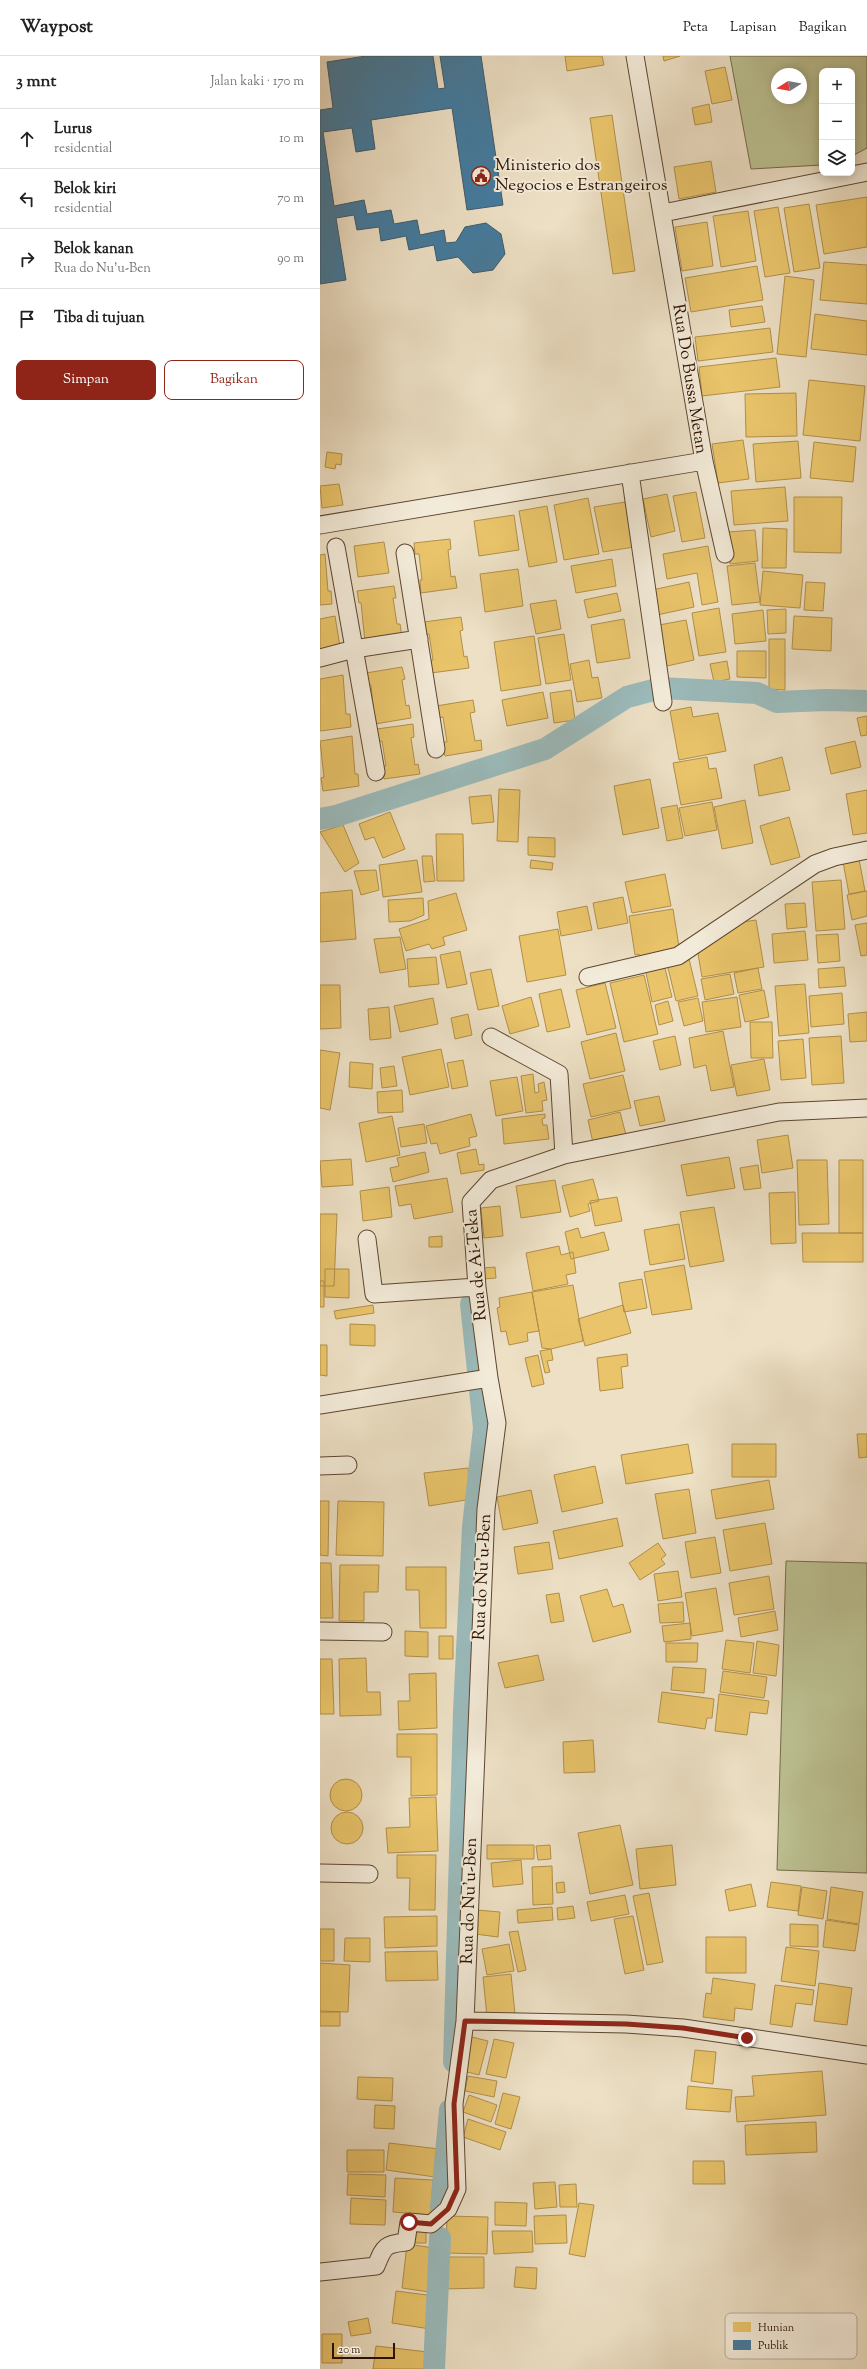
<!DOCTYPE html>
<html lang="id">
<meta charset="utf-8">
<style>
:root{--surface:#fff;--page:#f6f6f6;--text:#222;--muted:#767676;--line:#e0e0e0;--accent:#8f2418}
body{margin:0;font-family:"Sorts Mill Goudy",serif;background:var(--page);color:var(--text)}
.controls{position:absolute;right:12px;top:12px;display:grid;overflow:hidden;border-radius:8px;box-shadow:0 2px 10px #0003}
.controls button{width:36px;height:36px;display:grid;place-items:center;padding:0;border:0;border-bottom:1px solid var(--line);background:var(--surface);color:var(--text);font:20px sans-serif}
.compass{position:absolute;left:451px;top:12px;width:36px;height:36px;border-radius:50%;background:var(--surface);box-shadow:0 2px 10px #0003;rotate:259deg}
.scale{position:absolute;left:12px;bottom:10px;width:63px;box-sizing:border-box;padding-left:4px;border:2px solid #2d1300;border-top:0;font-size:11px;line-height:14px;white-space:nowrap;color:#2d1300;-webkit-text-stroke:3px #f3ebd9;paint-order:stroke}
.stop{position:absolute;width:12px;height:12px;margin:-9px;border:3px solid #8f2418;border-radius:50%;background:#fff}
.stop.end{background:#8f2418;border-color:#fff;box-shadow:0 1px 4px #0008}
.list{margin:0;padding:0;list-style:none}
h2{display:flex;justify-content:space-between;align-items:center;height:52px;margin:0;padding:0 16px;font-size:17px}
h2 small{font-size:13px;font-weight:400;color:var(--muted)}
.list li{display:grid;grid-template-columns:26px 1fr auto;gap:12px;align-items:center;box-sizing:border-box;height:60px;padding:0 16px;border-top:1px solid var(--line)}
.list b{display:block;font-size:15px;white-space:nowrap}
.list p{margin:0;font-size:13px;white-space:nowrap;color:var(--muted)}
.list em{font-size:13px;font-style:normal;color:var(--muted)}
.actions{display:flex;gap:8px;padding:12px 16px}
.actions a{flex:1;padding:9px 0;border:1px solid var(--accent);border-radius:8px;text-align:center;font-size:14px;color:var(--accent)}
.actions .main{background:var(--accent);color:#fff}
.icon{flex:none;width:22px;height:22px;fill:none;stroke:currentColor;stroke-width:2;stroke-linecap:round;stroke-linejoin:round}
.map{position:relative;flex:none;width:547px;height:2313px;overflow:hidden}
header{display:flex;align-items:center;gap:24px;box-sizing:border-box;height:56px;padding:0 20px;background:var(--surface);border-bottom:1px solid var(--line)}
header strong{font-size:19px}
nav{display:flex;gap:22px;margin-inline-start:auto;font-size:14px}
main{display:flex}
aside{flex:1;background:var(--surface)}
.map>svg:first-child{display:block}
.green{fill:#bcc192;stroke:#746a49;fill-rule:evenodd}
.homes{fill:#e9c46a;stroke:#b18f4a}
.public{fill:#457b9d;stroke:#3e5c6e}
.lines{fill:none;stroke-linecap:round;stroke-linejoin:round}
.canal{stroke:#9bbbbc;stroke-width:22}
.street-casing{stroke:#5d4631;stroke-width:19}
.street{stroke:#f3ebd9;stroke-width:17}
.route{stroke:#8f2418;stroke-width:5}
.labels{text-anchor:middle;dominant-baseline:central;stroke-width:4;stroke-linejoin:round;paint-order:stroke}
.poi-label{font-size:17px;fill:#2d1300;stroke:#f3ebd9;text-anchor:start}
.street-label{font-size:17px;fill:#2d1300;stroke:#f3ebd9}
.key{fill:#f3ebd9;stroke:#b8aa98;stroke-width:1}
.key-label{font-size:11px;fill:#2d1300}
</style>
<header>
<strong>Waypost</strong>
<nav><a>Peta</a><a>Lapisan</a><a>Bagikan</a></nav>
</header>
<main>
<aside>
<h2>3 mnt<small>Jalan kaki · 170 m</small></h2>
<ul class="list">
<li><svg class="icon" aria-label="ahead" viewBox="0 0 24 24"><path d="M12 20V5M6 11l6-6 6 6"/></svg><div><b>Lurus</b><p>residential</p></div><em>10 m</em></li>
<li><svg class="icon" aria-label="left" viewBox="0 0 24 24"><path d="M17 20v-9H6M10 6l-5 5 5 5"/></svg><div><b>Belok kiri</b><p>residential</p></div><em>70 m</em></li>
<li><svg class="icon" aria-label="right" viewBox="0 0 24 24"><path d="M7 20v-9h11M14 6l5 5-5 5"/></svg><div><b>Belok kanan</b><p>Rua do Nu'u-Ben</p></div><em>90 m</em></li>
<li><svg class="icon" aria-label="arrive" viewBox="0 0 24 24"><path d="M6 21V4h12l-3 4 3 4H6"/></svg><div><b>Tiba di tujuan</b></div></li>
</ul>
<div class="actions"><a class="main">Simpan</a><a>Bagikan</a></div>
</aside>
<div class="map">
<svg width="547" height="2313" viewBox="0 0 547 2313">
<rect width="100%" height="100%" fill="#ede0c5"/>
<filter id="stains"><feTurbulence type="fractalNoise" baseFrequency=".005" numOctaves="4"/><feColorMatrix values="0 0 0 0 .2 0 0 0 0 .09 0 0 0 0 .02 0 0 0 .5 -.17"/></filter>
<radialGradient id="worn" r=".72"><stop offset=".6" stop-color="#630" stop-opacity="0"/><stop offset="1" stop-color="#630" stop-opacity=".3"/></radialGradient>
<!-- green -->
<path class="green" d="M410 0H547V92L532 100V15H502V109L431 113ZM457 18H481V42H457Z
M466 1505 547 1507V1817L457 1814Z"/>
<!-- homes -->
<path class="homes" d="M245 0H282L284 9 247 15Z
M343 0H360L344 5Z
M405 11 412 44 392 48 385 15Z
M389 48 392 66 375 69 372 52Z
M292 59 315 215 293 218 270 62Z
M391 105 396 136 359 143 354 111Z
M547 141V191L504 198 496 149Z
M489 148 500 212 474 216 464 152Z
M458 151 470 217 445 221 434 155Z
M428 155 436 205 401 211 393 160Z
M387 166 393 210 362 215 355 171Z
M504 206 547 209V248L500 244Z
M437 210 443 244 371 256 365 222Z
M465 220 494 224 486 301 457 298Z
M442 250 445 266 411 271 409 254Z
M495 258 547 265V299L491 293Z
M450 272 453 296 378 305 375 281Z
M456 302 460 331 382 340 379 311Z
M489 324 545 330 540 385 483 379Z
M476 337 477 380 426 381 425 338Z
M423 384 429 423 398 427 392 388Z
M478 385 481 422 436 426 433 388Z
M494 386 536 391 533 426 490 422Z
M7 396 22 398 21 409 16 408 15 413 5 411Z
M19 428 23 449 2 452 0 430Z
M465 431 468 465 414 469 411 435Z
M376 436 385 482 362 486 353 440Z
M347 438 355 475 331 481 323 443Z
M474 441H522L521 497 474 496Z
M268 442 279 498 244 504 234 449Z
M305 446 314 491 283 496 274 451Z
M227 450 237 506 209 511 199 455Z
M194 459 199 494 159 500 154 465Z
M443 472 467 473 466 512H442Z
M435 474 438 505 410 508 408 476Z
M130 483 131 493 128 494 131 521 135 520 137 532 101 537 100 524H102L99 498H95L94 487Z
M64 486 69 517 38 521 34 490Z
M388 490 398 546 382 549 377 517 347 523 343 498Z
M5 498 8 535H11L12 548 0 549V499Z
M292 503 296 530 256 537 251 510Z
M435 507 440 546 412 549 407 510Z
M198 513 203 550 165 556 160 518Z
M443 515 483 519 480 552 440 549Z
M369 526 374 551 337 559 332 534Z
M486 526 505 527 503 555 484 554Z
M74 530 76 542H73L77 568H80L82 581 45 586 41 547H39L37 535Z
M297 537 301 555 268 562 264 544Z
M236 544 241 573 216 578 210 548Z
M399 552 406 596 379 600 372 557Z
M466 553V577L448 578 447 554Z
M443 554 446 585 415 588 412 558Z
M15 560 20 591 0 595V563Z
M474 560 512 562 511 595 472 593Z
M141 561 143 574 140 575 144 601 147 600 149 612 111 617 110 605 113 604 109 578 106 579 104 566Z
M304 563 310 602 277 607 271 569Z
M366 564 374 604 347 610 339 569Z
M244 578 251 624 226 628 218 582Z
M214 580 221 629 181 635 174 586Z
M449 583H465V634L449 633Z
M417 595H446V622L417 621Z
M269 604 272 622 278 621 282 642 257 646 250 608Z
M407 605 410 623 394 626 390 608Z
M82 611 85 623 82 624 86 650 89 649 91 662 55 668 51 629H49L46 617Z
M23 619 26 658H30L31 671 0 675V623Z
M251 634 255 664 234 667 230 637Z
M223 636 228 662 187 670 182 644Z
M153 644 155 656 150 657 155 685 161 684 162 694 125 700 122 686H127L123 661 118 662 116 650Z
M371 651 373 661 398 657 406 695 359 704 350 655Z
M547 660V679L541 680 537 662Z
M93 668 94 681 91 682 95 709 98 708 100 718 64 723 62 710H66L62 685 58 686 57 673Z
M32 680 35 718H38L39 730 3 735 1 722 4 721 0 685Z
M535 685 541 711 511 718 505 692Z
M387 701 389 713 396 712 402 742 361 749 353 707Z
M462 701 470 734 439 740 434 709Z
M330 723 339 772 303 779 294 730Z
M179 733 200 734 198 786 177 785Z
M547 734V777L533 779 526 738Z
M171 739 174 766 152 768 149 741Z
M425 744 433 787 402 793 394 751Z
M392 746 397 774 365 780 359 752Z
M357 749 363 782 347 785 341 752Z
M70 756 85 793 63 802 54 781 45 784 39 768Z
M469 761 480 801 451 809 440 770Z
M23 769 39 807 25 816 0 776Z
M116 778H143L144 825H117Z
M208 781 235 782V801L208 799Z
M102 800H112L115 825 104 826Z
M539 803 545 835 529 838 523 806Z
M97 804 102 836 63 841 59 809Z
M211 804 233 807 232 814 210 812Z
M56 814 59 834 41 839 34 815Z
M345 818 351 850 312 857 305 826Z
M521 824 525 873 496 875 492 826Z
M32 834 36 883 0 886V837Z
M547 835V860L532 864 527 839Z
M136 837 147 874 123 881 125 889 112 893 109 888 86 895 79 873 109 863 108 845Z
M303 841 308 867 278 873 273 847Z
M103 842 104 859 90 865 69 866 68 844Z
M485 847 487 871 467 873 465 848Z
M267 850 272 874 241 880 237 856Z
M353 853 360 897 320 904 319 898 315 899 309 860Z
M436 864 444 911 382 921 377 892 409 868Z
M547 867V899L541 900 535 869Z
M238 873 246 919 207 926 199 880Z
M485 875 488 904 454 907 452 878Z
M518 878 520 905 498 907 496 879Z
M80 881 86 913 60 917 54 883Z
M140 895 147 928 127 932 120 899Z
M116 901 119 928 89 931 87 903Z
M369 903 378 940 356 945 347 908Z
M344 908 352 941 332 946 325 912Z
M524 911 526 930 499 932 498 913Z
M438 912 442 933 418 937 414 917Z
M171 913 179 950 158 954 150 917Z
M410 918 414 938 385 944 381 923Z
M324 919 338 978 304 986 290 927Z
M285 927 296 972 267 979 256 934Z
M485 928 489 977 459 980 455 930Z
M0 929H20L21 972 0 973Z
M241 933 250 971 227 976 219 938Z
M444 934 449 961 425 966 419 939Z
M522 937 524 968 491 971 489 940Z
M211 941 219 970 190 978 182 950Z
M417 941 421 971 386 976 382 946Z
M113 942 118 968 80 976 74 950Z
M378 942 383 965 364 970 358 946Z
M348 945 353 965 339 969 335 949Z
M69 951 71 982 50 984 48 953Z
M547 956V985L530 986 528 958Z
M148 958 152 979 135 983 131 962Z
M430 966H452L453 1002H431Z
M403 975 414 1031 391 1035 386 1009 374 1012 369 982Z
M296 977 305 1015 270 1023 261 986Z
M355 980 361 1009 340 1014 333 985Z
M521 980 524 1027 492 1029 489 982Z
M483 983 486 1022 461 1024 458 985Z
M121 993 129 1031 90 1039 82 1001Z
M0 994 20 997 10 1054 0 1052Z
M444 1003 450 1034 417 1040 411 1009Z
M143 1004 148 1030 132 1033 127 1007Z
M30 1006 53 1008 52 1033 29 1031Z
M74 1010 77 1030 62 1032 60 1012Z
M213 1018 215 1037 219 1036 218 1028 224 1026 227 1044 222 1045 223 1055 206 1057 201 1020Z
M303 1019 311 1052 271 1061 263 1028Z
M197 1021 203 1055 176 1060 170 1025Z
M82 1034 83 1056 58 1057 57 1036Z
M339 1040 345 1065 320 1070 314 1045Z
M300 1056 306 1079 273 1087 268 1064Z
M151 1058 157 1080 149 1082 150 1090 120 1098 117 1087 111 1088 106 1070Z
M225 1058V1062L222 1063 223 1069H227L229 1083 184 1088 182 1063Z
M72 1060 80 1099 46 1106 39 1067Z
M104 1068 107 1087 81 1091 78 1072Z
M468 1079 473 1112 442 1117 437 1084Z
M156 1093 159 1109 164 1108V1114L141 1118 137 1097Z
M105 1096 109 1116 73 1126 70 1112 79 1110 77 1102Z
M409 1101 415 1132 367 1140 361 1109Z
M31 1103 33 1129 2 1131 0 1105Z
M477 1104H507L509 1168 479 1169Z
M519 1104H543V1177H519Z
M438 1109 441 1132 424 1134 420 1112Z
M127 1122 133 1156 94 1163 91 1148 79 1150 75 1130Z
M273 1123 279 1145 268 1148 270 1155 250 1161 242 1130Z
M235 1124 241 1156 201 1162 196 1130Z
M69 1131 72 1161 43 1165 40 1135Z
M475 1136 476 1187 451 1188 449 1137Z
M297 1141 302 1165 275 1170 270 1145Z
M180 1150 183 1180 164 1182 161 1152Z
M394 1151 404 1205 370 1211 360 1156Z
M0 1158H17L14 1230H0Z
M359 1168 365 1203 330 1209 324 1174Z
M258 1172 261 1182 284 1176 289 1194 251 1203 245 1176Z
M482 1177H543V1206H483Z
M122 1180V1191H109V1181Z
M239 1190 241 1199 253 1196 256 1217 246 1219 248 1228 213 1235 206 1197Z
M364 1209 372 1253 332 1259 324 1216Z
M175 1211 176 1222 164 1223 163 1212Z
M5 1213H29V1242L5 1241Z
M322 1223 327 1252 304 1256 299 1227Z
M0 1225H4V1251H0Z
M253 1229 263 1285 231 1293 222 1292 212 1236Z
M212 1236 219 1275 207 1277 208 1285 189 1289 186 1275 181 1276 177 1252 180 1251 179 1242Z
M53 1249 54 1257 16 1263 14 1255Z
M303 1249 311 1277 265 1290 258 1263Z
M30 1268 55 1269V1290L30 1289Z
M0 1289H7V1320L0 1319Z
M231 1293 233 1304 227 1305 230 1316 225 1317 220 1295Z
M307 1298 308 1310 301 1311 303 1332 280 1335 277 1302Z
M218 1299 224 1328 212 1331 205 1302Z
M537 1378H547V1401L539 1402Z
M368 1388 373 1417 306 1428 301 1399Z
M412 1388H456V1421H412Z
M275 1410 283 1447 242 1456 234 1419Z
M148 1412 152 1443 109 1450 104 1417Z
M449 1424 454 1453 396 1463 391 1434Z
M369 1433 376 1477 343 1483 335 1438Z
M211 1434 218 1467 183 1474 177 1441Z
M0 1445H9L8 1500 0 1499Z
M18 1445 64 1446 63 1500 16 1499Z
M297 1462 303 1490 239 1503 233 1475Z
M445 1467 452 1508 410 1515 403 1474Z
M395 1481 401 1517 371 1522 365 1486Z
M229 1486 233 1513 198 1518 194 1491Z
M338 1487 346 1499 341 1503 345 1508 320 1524 309 1507Z
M0 1507H11L13 1562H0Z
M20 1509H59L58 1536H44V1565H19Z
M86 1511H126V1572H100L99 1534H86Z
M358 1515 362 1541 338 1545 334 1518Z
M449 1520 454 1553 414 1559 409 1527Z
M396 1532 403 1575 372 1580 365 1537Z
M287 1533 293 1551 303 1548 311 1576 273 1586 260 1540Z
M239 1537 244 1565 231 1567 226 1539Z
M363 1546 364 1566 340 1567 338 1548Z
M455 1555 458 1574 421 1581 418 1562Z
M370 1567 371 1583 344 1586 342 1570Z
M85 1575 108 1576V1601L85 1600Z
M119 1580H133V1603H119Z
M406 1584 434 1587 430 1617 402 1613Z
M437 1585 459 1589 456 1620 433 1617Z
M346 1587H378L377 1606H346Z
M218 1599 224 1624 185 1632 178 1607Z
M46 1602 47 1636H60L61 1659 20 1660 19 1603Z
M0 1603H12L14 1658H0Z
M353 1611 386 1613 384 1637 351 1634Z
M403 1615 447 1621 444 1642 400 1636Z
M116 1617 117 1672 79 1674 78 1645H90L89 1618Z
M342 1636 394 1643 392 1662H387L385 1673 338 1666Z
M399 1638 449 1645 447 1658 430 1656 427 1679 395 1675Z
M77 1678H117V1739L91 1740V1701H77Z
M273 1684 275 1716 244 1717 243 1686Z
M10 1739a16 16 0 1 1 32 0a16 16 0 1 1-32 0Z
M116 1741 118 1795 68 1797 66 1772 90 1771 89 1742Z
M11 1772a16 16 0 1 1 32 0a16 16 0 1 1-32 0Z
M300 1769 313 1829 270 1838 258 1777Z
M167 1789H214V1803H167Z
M230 1789 231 1803 218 1804 216 1790Z
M352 1789 356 1829 320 1833 316 1793Z
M77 1799H116L115 1854H89L90 1822H77Z
M201 1804 203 1828 173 1831 171 1807Z
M232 1810 233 1848 213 1849 212 1811Z
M244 1826 245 1836 237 1837 236 1827Z
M451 1826 481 1830 478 1855 447 1851Z
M431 1828 436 1850 409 1855 405 1834Z
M482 1831 507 1835 503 1863 478 1859Z
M511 1831 543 1836 539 1868 507 1863Z
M329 1837 343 1906 327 1909 313 1840Z
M305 1839 309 1858 271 1865 267 1846Z
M253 1850 255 1862 238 1864 237 1852Z
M232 1851 233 1864 198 1867 197 1854Z
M157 1854 180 1856 178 1881 155 1878Z
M117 1860V1890L65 1892 64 1861Z
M313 1860 324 1914 305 1918 294 1863Z
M506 1864 539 1869 535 1895 503 1891Z
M470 1868 498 1869V1891L470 1890Z
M0 1873H14V1905H0Z
M198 1875 206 1914 198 1916 189 1876Z
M386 1881H426V1917H386Z
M25 1882H50V1906L24 1905Z
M189 1888 194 1915 167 1919 162 1893Z
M466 1891 499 1895 495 1930 461 1925Z
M117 1895 118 1924 66 1925 65 1896Z
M0 1907 30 1909 28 1956 0 1955Z
M191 1918 195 1958 167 1961 163 1921Z
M393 1922 435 1928 432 1954 415 1952 414 1965 383 1961 386 1937 391 1938Z
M499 1927 532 1932 527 1969 494 1965Z
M455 1929 494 1934 492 1949 476 1947 472 1971 450 1968Z
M0 1956H20V1970H0Z
M152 1981 168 1985 159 2019 143 2015Z
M174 1983 194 1987 186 2022 166 2018Z
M375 1994 396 1996 393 2028 371 2025Z
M502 2015 506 2059 417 2066 415 2041 434 2040 432 2020Z
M148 2020 177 2025 174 2041 145 2035Z
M38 2021 73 2022 72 2045 37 2043Z
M368 2030 412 2034 410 2056 366 2053Z
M183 2037 200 2041 191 2073 175 2068Z
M149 2039 177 2049 171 2066 143 2056Z
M55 2049 75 2050 74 2073 54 2072Z
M148 2063 186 2076 180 2094 143 2081Z
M496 2066 497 2096 426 2099 425 2069Z
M69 2087 119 2093 115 2121 66 2114Z
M27 2094H64V2116H27Z
M373 2105H404L405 2128H373Z
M28 2118 66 2119 65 2141 27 2139Z
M75 2122 113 2124 111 2159 73 2156Z
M235 2126 237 2151 215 2153 213 2127Z
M256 2128 257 2151H240L239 2129Z
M31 2142 66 2144 65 2169 30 2168Z
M175 2146 207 2147 206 2170 175 2169Z
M259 2147 274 2149 265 2201 249 2198Z
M246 2159 247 2187 215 2188 214 2160Z
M127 2160 168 2161 167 2198 126 2197Z
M93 2172H106V2187H93Z
M172 2175H212L213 2196 174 2198Z
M87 2188 114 2192 109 2236 82 2232Z
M122 2201H164V2232L123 2233Z
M196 2211 217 2212 216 2233 194 2231Z
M76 2235 115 2240 110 2273 72 2267Z
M48 2262 51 2277 31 2280 28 2266Z
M2 2278H22V2307H2Z
M56 2290 108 2296 106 2313H53Z"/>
<!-- public -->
<path class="public" d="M46 0H113L118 33 125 32 120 0H161L183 149 147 154 132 52 51 64 55 93 36 96 32 72 3 76 14 150 44 144 47 158 71 154 74 168 97 164 100 179 124 174 126 187 136 186 145 171 166 167 181 178 185 198 173 214 153 217 138 201 117 205 114 189 89 194 86 180 61 185 59 171 37 174 34 159 16 162 26 224 0 228V54L13 52 7 6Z"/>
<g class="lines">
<!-- canal -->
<path class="canal" d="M0 763 16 760 225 693 307 641 341 632 437 637 457 646 506 644 547 645
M134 2006 144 1656 153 1471 164 1372 151 1248
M121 2151 130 2054
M114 2313 120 2182"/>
<defs>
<path id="street" d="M343 157 547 116
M384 405 405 498
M310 417 343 646
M0 469 384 405 315 0
M16 491 56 716
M85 497 116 693
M0 602 34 593 99 583
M268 921 358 900 495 808 514 801 547 794
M171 981 239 1018 244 1099
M47 1183 54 1238 157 1231
M169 1322 177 1367 166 1453 145 1965 306 1968 363 1972 547 1999
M0 1349 169 1322 157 1231 151 1146 171 1124 244 1099 459 1056 547 1052
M0 1410 28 1409
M0 1575 63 1576
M0 1817 49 1818
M0 2216 56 2210C64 2191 64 2188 86 2186L89 2166 111 2168 128 2153 137 2133 134 2048 145 1965"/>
</defs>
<!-- street casing -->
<use href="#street" class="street-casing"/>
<!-- street -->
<use href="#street" class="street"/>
</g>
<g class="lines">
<!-- route -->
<path class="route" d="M89 2166 111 2168 128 2153 137 2133 134 2048 145 1965 306 1968 363 1972 427 1982"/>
</g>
<!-- icons -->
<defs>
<symbol id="civic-ring" viewBox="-11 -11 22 22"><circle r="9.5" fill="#f3ebd9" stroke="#8f2418" stroke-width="1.5"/><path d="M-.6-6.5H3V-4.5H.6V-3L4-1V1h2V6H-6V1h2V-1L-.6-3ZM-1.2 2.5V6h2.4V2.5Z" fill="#8f2418"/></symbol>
</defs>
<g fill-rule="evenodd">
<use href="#civic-ring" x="150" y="109" width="22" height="22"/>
</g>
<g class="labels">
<!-- poi labels -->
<g class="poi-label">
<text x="175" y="110">Ministerio dos<tspan x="175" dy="20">Negocios e Estrangeiros</tspan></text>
</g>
<!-- street labels -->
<g class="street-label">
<text transform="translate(369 323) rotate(81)">Rua Do Bussa Metan</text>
<text transform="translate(157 1209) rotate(-95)">Rua de Ai-Teka</text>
<text transform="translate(163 1521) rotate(-87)">Rua do Nu'u-Ben</text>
<text transform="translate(150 1845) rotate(-88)">Rua do Nu'u-Ben</text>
</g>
</g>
<!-- legend -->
<rect x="405" y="2257" width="132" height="46" rx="6" class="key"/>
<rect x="413" y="2266" width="18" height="10" fill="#e9c46a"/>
<rect x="413" y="2284" width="18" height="10" fill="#457b9d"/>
<g class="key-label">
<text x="438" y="2275">Hunian</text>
<text x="438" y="2293">Publik</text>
</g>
<rect width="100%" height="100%" filter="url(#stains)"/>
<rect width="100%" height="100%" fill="url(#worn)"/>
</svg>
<div class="controls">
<button>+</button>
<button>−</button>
<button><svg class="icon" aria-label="layers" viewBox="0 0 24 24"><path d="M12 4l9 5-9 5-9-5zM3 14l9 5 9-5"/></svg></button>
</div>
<svg class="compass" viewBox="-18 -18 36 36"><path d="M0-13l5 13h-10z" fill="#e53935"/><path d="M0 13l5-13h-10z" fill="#767676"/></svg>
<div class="scale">20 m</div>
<div class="stop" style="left:89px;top:2166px"></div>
<div class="stop end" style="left:427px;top:1982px"></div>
</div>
</main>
